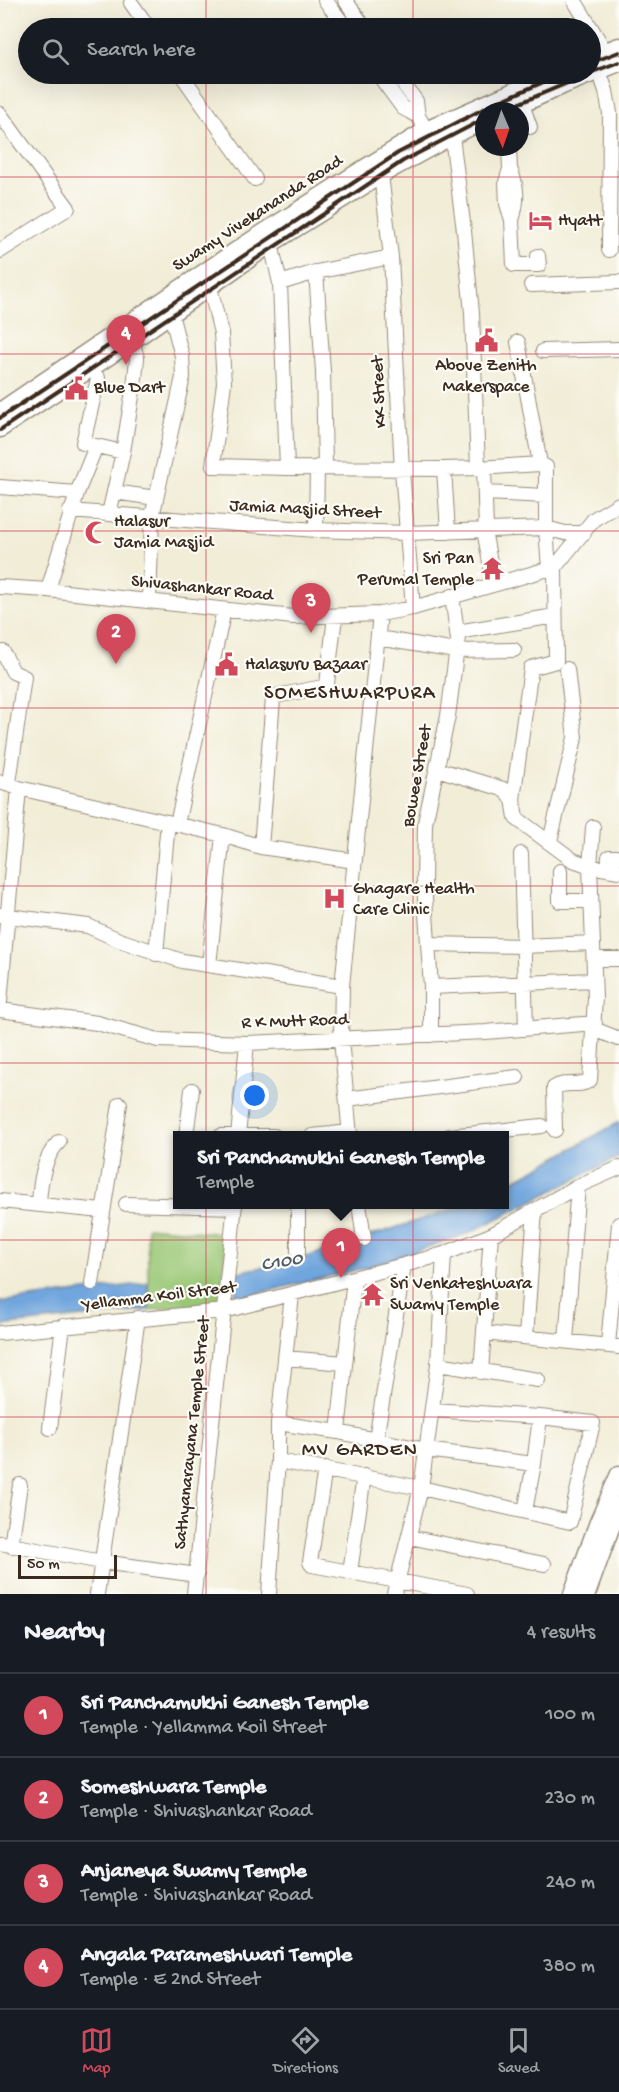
<!DOCTYPE html>
<meta charset="utf-8">
<style>
:root{--surface:#171b24;--page:#242831;--text:#f1f3f6;--muted:#9ea1a6;--line:#363941;--accent:#d1495b}
body{margin:0;font-family:"Gochi Hand",sans-serif;background:var(--page);color:var(--text)}
.compass{position:absolute;left:475px;top:102px;width:54px;height:54px;border-radius:50%;background:var(--surface);box-shadow:0 6px 24px #0002;rotate:178deg}
.scale{position:absolute;left:18px;bottom:15px;width:99px;box-sizing:border-box;padding-left:6px;border:3px solid #3b2a1e;border-top:0;font-size:16px;line-height:21px;white-space:nowrap;color:#3b2a1e;-webkit-text-stroke:4px #fdfcf7;paint-order:stroke}
.you{position:absolute;left:255px;top:1096px;width:21px;height:21px;margin:-15px;border:4px solid #fff;border-radius:50%;background:#1a73e8;box-shadow:0 0 0 9px #1a73e833}
.badge{display:grid;place-items:center;width:39px;height:39px;border-radius:50%;background:var(--accent);color:#fff;font-size:20px;font-weight:700}
.pin{position:absolute;translate:-50% -50px;filter:drop-shadow(0 2px 3px #0008)}
.pin::after{content:'';position:absolute;top:32px;width:21px;height:18px;background:inherit;clip-path:polygon(0 0,100% 0,50% 100%)}
.popup{position:absolute;left:173px;top:1131px;width:336px;height:78px;box-sizing:border-box;display:grid;place-content:center;border-radius:0px;background:var(--surface);filter:drop-shadow(0 2px 4px #0005);font-size:20px;white-space:nowrap;color:var(--muted)}
.popup b{font-size:22px;color:var(--text)}
.popup::after{content:'';position:absolute;left:50%;top:100%;margin-left:-12px;border:12px solid transparent;border-top-color:var(--surface)}
.list{margin:0;padding:0;list-style:none}
h2{display:flex;justify-content:space-between;align-items:center;height:78px;margin:0;padding:0 24px;font-size:26px}
h2 small{font-size:20px;font-weight:400;color:var(--muted)}
.list li{display:grid;grid-template-columns:39px 1fr auto;gap:18px;align-items:center;box-sizing:border-box;height:84px;padding:0 24px;border-top:2px solid var(--line)}
.list b{display:block;font-size:22px;white-space:nowrap}
.list p{margin:0;font-size:20px;white-space:nowrap;color:var(--muted)}
.list em{font-size:20px;font-style:normal;color:var(--muted)}
.icon{flex:none;width:33px;height:33px;fill:none;stroke:currentColor;stroke-width:2;stroke-linecap:round;stroke-linejoin:round}
.map{position:relative;flex:none;width:619px;height:1594px;overflow:hidden}
.search{position:absolute;background:var(--surface);box-shadow:0 6px 24px #0002;left:18px;right:18px;top:18px;height:66px;display:flex;align-items:center;gap:15px;box-sizing:border-box;padding:0 21px;border-radius:33px;color:var(--muted);font-size:22px}
.sheet{height:414px;background:var(--surface)}
nav{display:flex;justify-content:space-around;align-items:center;box-sizing:border-box;height:84px;border-top:2px solid var(--line);background:var(--surface);font-size:16px;color:var(--muted)}
nav a{display:grid;justify-items:center;gap:3px}
nav .on{color:var(--accent)}
.map>svg:first-child{display:block}
.green{fill:#9ac774;stroke:#6a7849;stroke-width:1.5}
.water{fill:#6fa5dd;stroke:#55687e;stroke-width:1.5}
.lines{fill:none;stroke-linecap:round;stroke-linejoin:round}
.minor-casing{stroke:#968c7a;stroke-width:16}
.major-casing{stroke:#968c7a;stroke-width:19}
.minor{stroke:#fff;stroke-width:14}
.major{stroke:#fff;stroke-width:16}
.rail{stroke:#3b2a1e;stroke-width:4}
.grid{fill:none;stroke:#d1495b;stroke-width:1.5;stroke-opacity:0.55}
.labels{text-anchor:middle;dominant-baseline:central;stroke-width:4.5;stroke-linejoin:round;paint-order:stroke}
.street-label{font-size:18px;fill:#3b2a1e;stroke:#fdfcf7}
.poi-label{font-size:18px;fill:#3b2a1e;stroke:#fdfcf7;text-anchor:start}
.neighbourhood-label{font-size:20px;letter-spacing:1.5px;fill:#3b2a1e;stroke:#fdfcf7}
.water-label{font-size:20px;font-style:italic;fill:#505b6a;stroke:#fdfcf7}
</style>
<div class="map">
<svg width="619" height="1594" viewBox="0 0 619 1594">
<rect width="100%" height="100%" fill="#fdfcf7"/>
<filter id="ink" filterUnits="userSpaceOnUse"><feTurbulence type="fractalNoise" baseFrequency=".0167" numOctaves="2"/><feDisplacementMap in="SourceGraphic" scale="12" xChannelSelector="R" yChannelSelector="G"/><feConvolveMatrix kernelMatrix="1 2 1 2 8 2 1 2 1" color-interpolation-filters="sRGB"/></filter>
<filter id="wash" filterUnits="userSpaceOnUse"><feTurbulence type="fractalNoise" baseFrequency=".008" numOctaves="4" result="noise"/><feDisplacementMap in="SourceGraphic" scale="24" xChannelSelector="R" yChannelSelector="G"/><feGaussianBlur stdDeviation="1.35" result="paint"/><feColorMatrix in="noise" values="0 0 0 0 0 0 0 0 0 0 0 0 0 0 0 0 0 1.4 0 .05"/><feComposite in="paint" operator="in"/></filter>
<g filter="url(#wash)">
<rect width="100%" height="100%" fill="#f1edd7"/>
<!-- green -->
<path class="green" d="M147 1227 226 1234 221 1303 149 1310Z"/>
<!-- water -->
<path class="water" d="M619 1122V1157L467 1234 369 1267 235 1299 237 1272 297 1260 465 1205 505 1204V1185L554 1159Z
M148 1283 149 1310 0 1326V1302Z"/>
</g>
<g filter="url(#ink)">
<g class="lines">
<defs>
<path id="minor" d="M325 0 346 28
M345 0 365 28
M574 0 605 51
M131 3 149 28
M599 71 606 91 610 113 609 250
M181 74 255 179
M378 74 403 108 418 116
M396 74 416 101 418 116 426 130
M522 104 530 127
M0 114 68 208 0 251
M452 136 464 231 472 313 478 468 540 464
M509 147 510 169
M381 175 391 257 402 470 413 608
M512 220C518 201 518 187 510 169L506 182 507 204 512 220 514 265H539L538 256
M271 244 280 283 287 468 444 469 448 532
M316 272 323 371 325 467
M280 283 316 272 391 257
M531 285 619 282
M210 287 221 333 224 383 213 466 287 468
M518 342 540 464 546 467V528L549 569
M543 351 619 349
M98 378 83 443 123 452
M484 468 486 530
M444 469 478 468
M0 487 77 493 48 590
M114 492 156 498
M77 493 96 446
M485 493 546 496
M70 511 316 530 407 533 546 528 565 533H584
M109 514 123 452 135 378 137 358 132 341
M316 530 317 467
M484 530 494 584
M0 587 48 590 293 617 380 614 413 608 555 567 594 519 619 504
M149 601 152 517 183 377 182 356 171 314
M457 632 555 616
M378 638 456 651 514 650
M0 652H3L13 672 24 677 9 783
M437 769 503 789 513 799 516 818 573 860 590 866 593 827
M0 782 19 788 223 835 261 847 355 861
M513 799 531 668 556 661 555 567
M177 824 224 610
M550 841 575 738 567 669
M261 847 273 699 276 696 323 687 327 684 335 616
M521 854 526 1029
M608 869 609 857H619
M560 871V901H591
M0 915 88 926 119 940 182 961 342 986
M428 944 523 946 593 943
M156 954 168 822
M594 959H619
M209 965 223 835
M431 987 594 980
M0 1002 19 788
M0 1010 97 1023 158 1040 247 1043 485 1032 595 1023
M594 1029 619 1039
M431 1035V987L424 884 425 823 448 716 458 640 452 596
M347 1099 517 1077
M555 1130 554 1088C565 1080 580 1088 590 1080L595 998 590 866 619 871
M186 1136 192 1090
M221 1136H274
M238 1136 247 1043
M312 1136 350 1132
M350 1136 341 1039 342 986 380 614
M449 1136 542 1126
M0 1201 102 1211
M39 1204C40 1184 43 1157 59 1142
M126 1204 235 1207
M298 1204V1252
M359 1204 364 1239
M92 1283 120 1104
M0 1333 224 1311 404 1265 444 1254 491 1235 578 1186 619 1168
M484 1333 619 1347
M526 1337 535 1210
M566 1341 578 1186
M608 1345 619 1224
M285 1358 345 1363
M438 1364 538 1380
M481 1372 491 1235
M278 1423 338 1432 426 1450 534 1464 540 1417
M50 1428 63 1326
M338 1432 354 1278
M376 1440 404 1265
M278 1461 421 1488 570 1522 593 1423 540 1417 432 1410
M325 1469 310 1562 312 1565 467 1594
M525 1511 534 1464
M409 1537 544 1564
M0 1543 102 1562 197 1575
M11 1546 20 1485
M350 1572 364 1476
M97 1594 138 1318
M194 1594 235 1204
M269 1594 278 1461V1423L292 1295
M394 1594 421 1488 438 1364 444 1254"/>
<path id="major" d="M590 57 619 46
M507 111 562 86 619 63
M0 411 244 245 358 172 426 130 552 74
M0 429 132 341 271 244 381 175 452 136 484 121
M572 1594 598 1522 619 1474
M587 1594 619 1506"/>
</defs>
<!-- minor casing -->
<use href="#minor" class="minor-casing"/>
<!-- major casing -->
<use href="#major" class="major-casing"/>
<!-- minor -->
<use href="#minor" class="minor"/>
<!-- major -->
<use href="#major" class="major"/>
<!-- rail -->
<path class="rail" d="M590 63 619 52
M590 73 619 62
M501 111 589 74
M0 418 398 153 493 104 562 74
M0 430 403 161 484 119"/>
</g>
</g>
<!-- grid -->
<path class="grid" d="M206 0V28M413 0V28M206 74V1594M413 74V1594M0 177H619M0 354H619M0 531H619M0 708H619M0 886H619M0 1063H619M0 1240H619M0 1417H619"/>
<!-- icons -->
<defs>
<symbol id="hotel-bare" viewBox="-9 -9 18 18"><path d="M-6-4.5h1.5V1H6V5H4.5V3h-9V5H-6ZM-4 0a1.8 1.8 0 1 1 3.6 0ZM.5 0V-2.5h3Q6-2.5 6 0Z" fill="#d1495b" stroke="#fdfcf7" stroke-width="2.5" paint-order="stroke"/></symbol>
<symbol id="civic-bare" viewBox="-9 -9 18 18"><path d="M-.6-6.5H3V-4.5H.6V-3L4-1V1h2V6H-6V1h2V-1L-.6-3ZM-1.2 2.5V6h2.4V2.5Z" fill="#d1495b" stroke="#fdfcf7" stroke-width="2.5" paint-order="stroke"/></symbol>
<symbol id="mosque-bare" viewBox="-9 -9 18 18"><path d="M3.5-4.9A6 6 0 1 0 3.5 4.9A5 5 0 1 1 3.5-4.9Z" fill="#d1495b" stroke="#fdfcf7" stroke-width="2.5" paint-order="stroke"/></symbol>
<symbol id="temple-bare" viewBox="-9 -9 18 18"><path d="M0-6L5-2H3V0L6.5 2.5H4V6H1.5V3h-3V6H-4V2.5H-6.5L-3 0V-2H-5Z" fill="#d1495b" stroke="#fdfcf7" stroke-width="2.5" paint-order="stroke"/></symbol>
<symbol id="hospital-bare" viewBox="-9 -9 18 18"><path d="M-5-5h3v3.5h4V-5h3V5h-3V1.5h-4V5h-3Z" fill="#d1495b" stroke="#fdfcf7" stroke-width="2.5" paint-order="stroke"/></symbol>
</defs>
<g fill-rule="evenodd">
<use href="#hotel-bare" x="524" y="204" width="33" height="33"/>
<use href="#civic-bare" x="470" y="324" width="33" height="33"/>
<use href="#civic-bare" x="60" y="372" width="33" height="33"/>
<use href="#mosque-bare" x="80" y="516" width="33" height="33"/>
<use href="#temple-bare" x="476" y="552" width="33" height="33"/>
<use href="#civic-bare" x="210" y="648" width="33" height="33"/>
<use href="#hospital-bare" x="318" y="882" width="33" height="33"/>
<use href="#temple-bare" x="356" y="1278" width="33" height="33"/>
</g>
<g class="labels">
<!-- street labels -->
<g class="street-label">
<text transform="translate(258 214) rotate(-33)">Swamy Vivekananda Road</text>
<text transform="translate(380 392) rotate(-93)">KK Street</text>
<text transform="translate(305 510) rotate(3)">Jamia Masjid Street</text>
<text transform="translate(202 589) rotate(6)">Shivashankar Road</text>
<text transform="translate(418 776) rotate(-80)">Bowee Street</text>
<text transform="translate(295 1022) rotate(-2)">R K Mutt Road</text>
<text transform="translate(159 1297) rotate(-7)">Yellamma Koil Street</text>
<text transform="translate(193 1433) rotate(-84)">Sathyanarayana Temple Street</text>
</g>
<!-- poi labels -->
<g class="poi-label">
<text x="558" y="221">Hyatt</text>
<text x="486" y="366" text-anchor="middle">Above Zenith<tspan x="486" dy="21">Makerspace</tspan></text>
<text x="94" y="388">Blue Dart</text>
<text x="114" y="522">Halasur<tspan x="114" dy="21">Jamia Masjid</tspan></text>
<text x="474" y="559" text-anchor="end">Sri Pan<tspan x="474" dy="21">Perumal Temple</tspan></text>
<text x="245" y="665">Halasuru Bazaar</text>
<text x="353" y="889">Ghagare Health<tspan x="353" dy="21">Care Clinic</tspan></text>
<text x="390" y="1284">Sri Venkateshwara<tspan x="390" dy="21">Swamy Temple</tspan></text>
</g>
<!-- neighbourhood labels -->
<g class="neighbourhood-label">
<text x="350" y="694">SOMESHWARPURA</text>
<text x="360" y="1451">MV GARDEN</text>
</g>
<!-- water labels -->
<g class="water-label">
<text transform="translate(282 1263) rotate(-10)">C100</text>
</g>
</g>
</svg>
<svg class="compass" viewBox="-18 -18 36 36"><path d="M0-13l5 13h-10z" fill="#e53935"/><path d="M0 13l5-13h-10z" fill="#9ea1a6"/></svg>
<div class="scale">50 m</div>
<div class="you"></div>
<div class="pin badge" style="left:341px;top:1278px">1</div>
<div class="popup"><b>Sri Panchamukhi Ganesh Temple</b>Temple</div>
<div class="pin badge" style="left:116px;top:664px">2</div>
<div class="pin badge" style="left:311px;top:633px">3</div>
<div class="pin badge" style="left:126px;top:365px">4</div>
<div class="search"><svg class="icon" aria-label="search" viewBox="0 0 24 24"><circle cx="10" cy="10" r="6"/><path d="M15 15l6 6"/></svg>Search here</div>
</div>
<section class="sheet">
<h2>Nearby<small>4 results</small></h2>
<ul class="list">
<li><span class="badge">1</span><div><b>Sri Panchamukhi Ganesh Temple</b><p>Temple · Yellamma Koil Street</p></div><em>100 m</em></li>
<li><span class="badge">2</span><div><b>Someshwara Temple</b><p>Temple · Shivashankar Road</p></div><em>230 m</em></li>
<li><span class="badge">3</span><div><b>Anjaneya Swamy Temple</b><p>Temple · Shivashankar Road</p></div><em>240 m</em></li>
<li><span class="badge">4</span><div><b>Angala Parameshwari Temple</b><p>Temple · E 2nd Street</p></div><em>380 m</em></li>
</ul>
</section>
<nav>
<a class="on"><svg class="icon" aria-label="map" viewBox="0 0 24 24"><path d="M3 6l6-2 6 2 6-2v14l-6 2-6-2-6 2zM9 4v14M15 6v14"/></svg>Map</a>
<a><svg class="icon" aria-label="directions" viewBox="0 0 24 24"><path d="M12 3l9 9-9 9-9-9zM9 14v-3h6M13 9l2 2-2 2"/></svg>Directions</a>
<a><svg class="icon" aria-label="saved" viewBox="0 0 24 24"><path d="M7 4h10v16l-5-4-5 4z"/></svg>Saved</a>
</nav>
